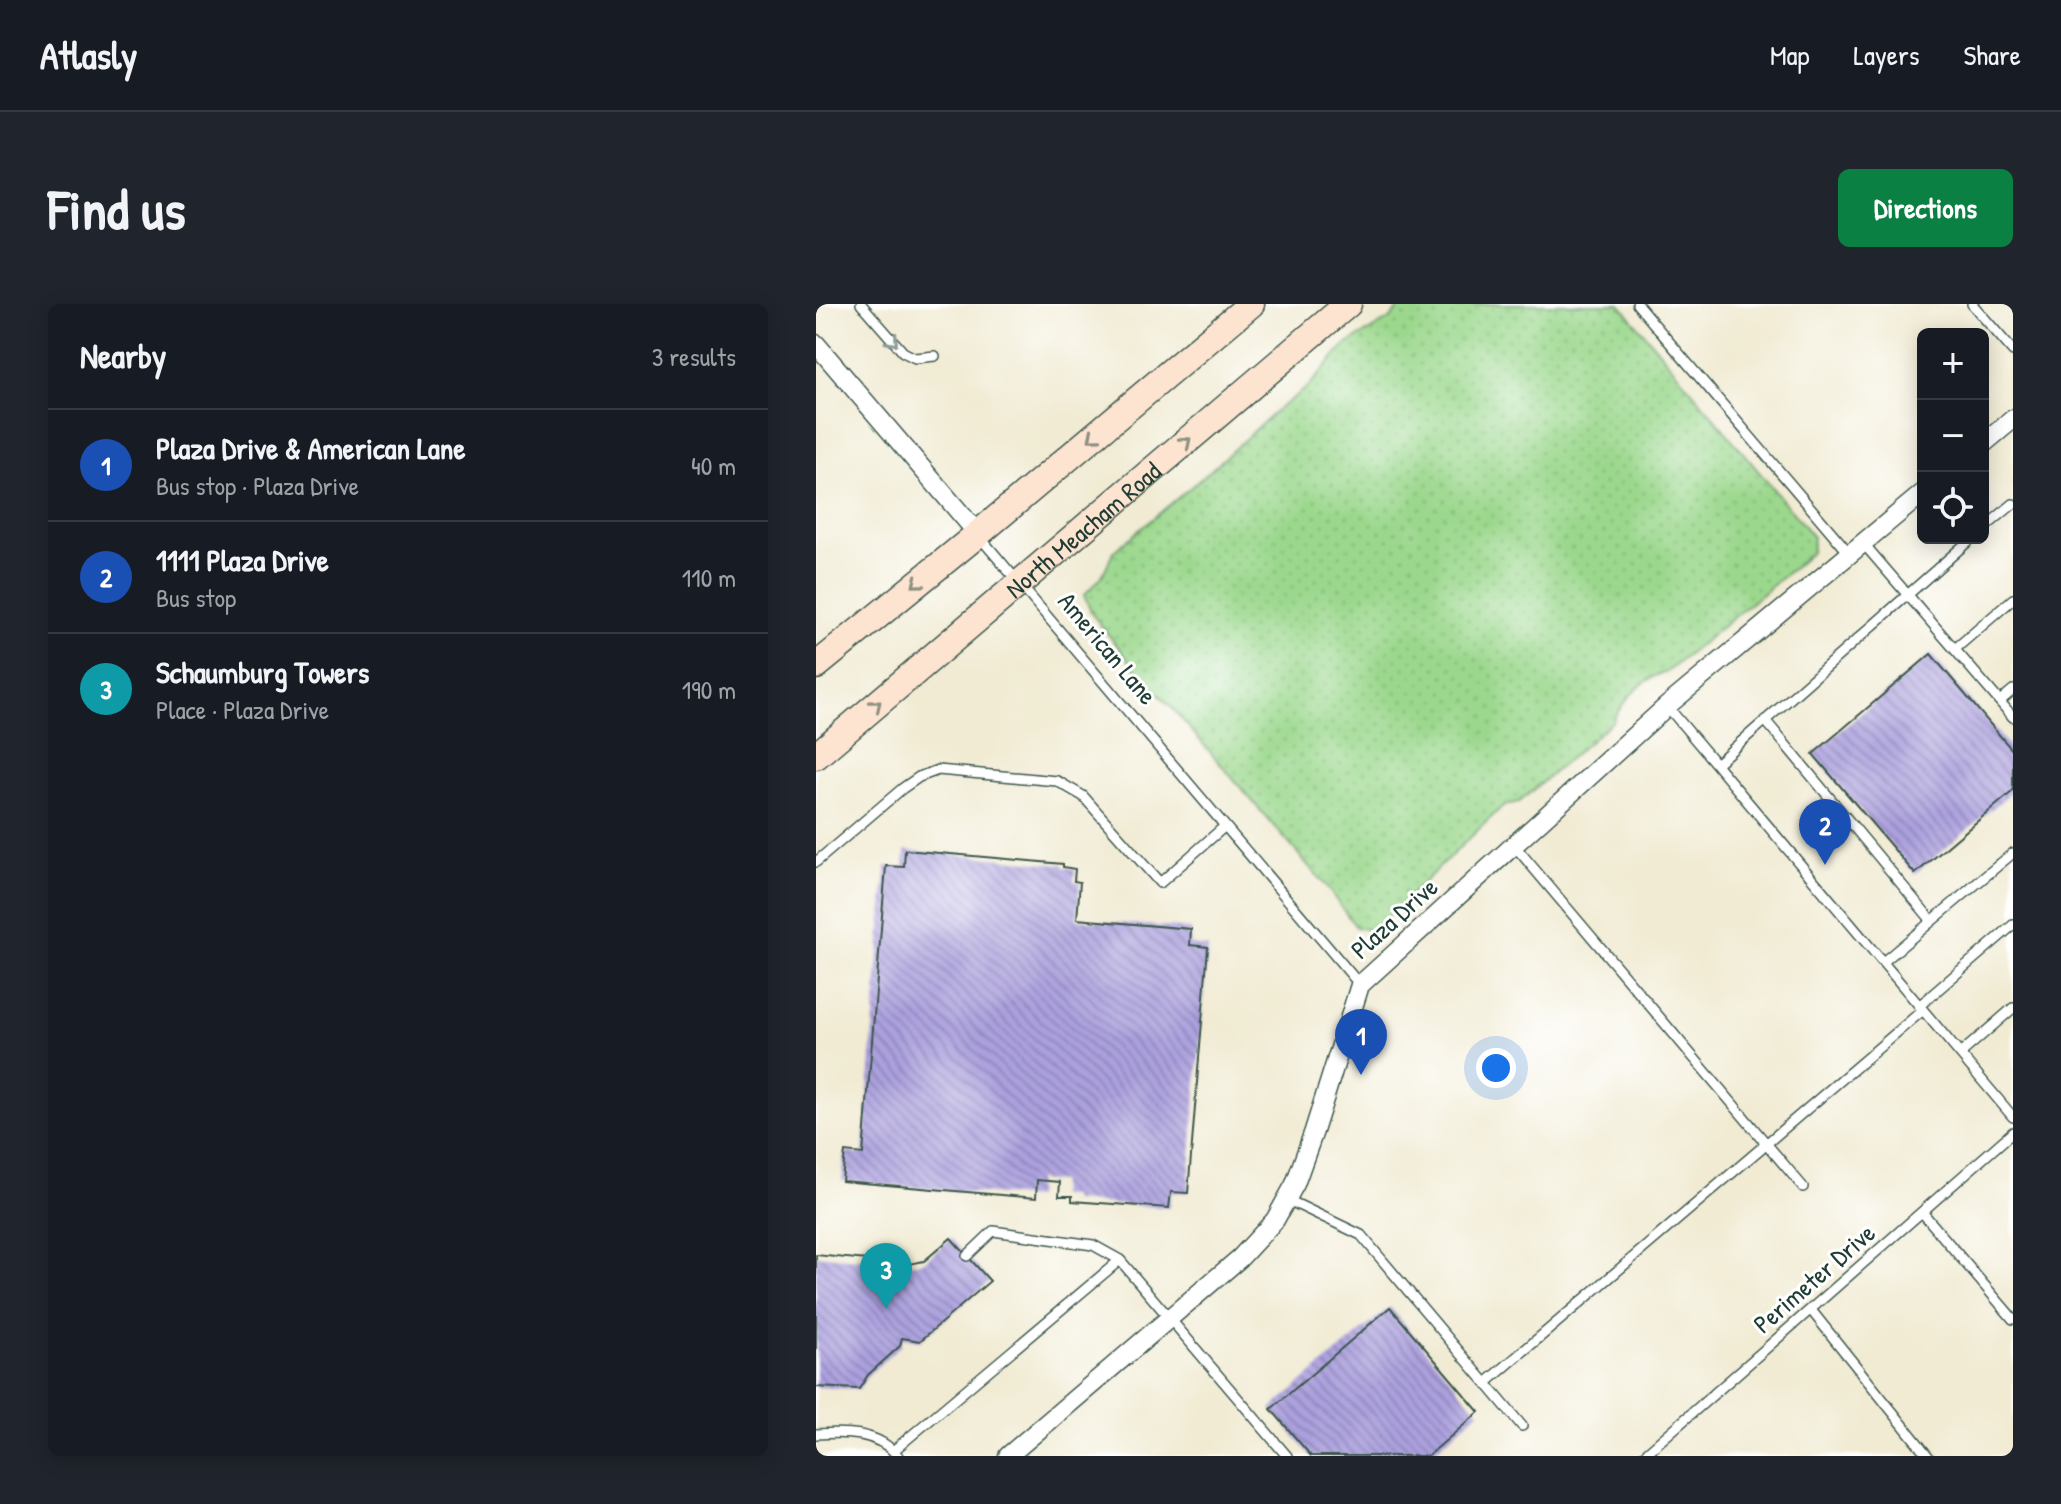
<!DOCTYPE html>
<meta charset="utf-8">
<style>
:root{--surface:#171b24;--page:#20242c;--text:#f1f3f6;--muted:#9ea1a6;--line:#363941;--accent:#0b8043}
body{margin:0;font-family:"Patrick Hand",sans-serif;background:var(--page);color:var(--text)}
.controls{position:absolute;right:24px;top:24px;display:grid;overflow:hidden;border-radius:12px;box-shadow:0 4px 20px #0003}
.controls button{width:72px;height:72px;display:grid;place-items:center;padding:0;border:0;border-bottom:2px solid var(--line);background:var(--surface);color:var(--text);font:40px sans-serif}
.you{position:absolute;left:680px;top:764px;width:28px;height:28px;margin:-20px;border:6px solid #fff;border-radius:50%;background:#1a73e8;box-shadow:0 0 0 12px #1a73e833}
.badge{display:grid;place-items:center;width:52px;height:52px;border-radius:50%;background:var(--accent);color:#fff;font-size:26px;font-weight:700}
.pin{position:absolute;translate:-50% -66px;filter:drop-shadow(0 2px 4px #0008)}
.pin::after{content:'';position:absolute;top:42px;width:28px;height:24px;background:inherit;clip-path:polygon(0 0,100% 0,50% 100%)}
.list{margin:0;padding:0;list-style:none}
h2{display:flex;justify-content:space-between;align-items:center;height:104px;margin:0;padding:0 32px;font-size:34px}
h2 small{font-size:26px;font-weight:400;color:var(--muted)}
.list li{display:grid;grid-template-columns:52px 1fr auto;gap:24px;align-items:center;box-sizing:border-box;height:112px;padding:0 32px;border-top:2px solid var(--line)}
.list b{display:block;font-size:30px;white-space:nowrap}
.list p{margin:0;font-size:26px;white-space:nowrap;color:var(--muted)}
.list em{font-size:26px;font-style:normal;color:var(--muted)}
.icon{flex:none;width:44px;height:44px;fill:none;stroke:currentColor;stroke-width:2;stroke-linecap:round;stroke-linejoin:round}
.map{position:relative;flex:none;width:1197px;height:1152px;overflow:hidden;border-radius:12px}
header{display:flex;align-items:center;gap:48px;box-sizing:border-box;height:112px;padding:0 40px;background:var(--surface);border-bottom:2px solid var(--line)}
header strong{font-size:38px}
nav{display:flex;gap:44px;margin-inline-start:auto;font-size:28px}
.intro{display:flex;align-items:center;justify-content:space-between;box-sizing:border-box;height:192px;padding:0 48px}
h1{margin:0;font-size:56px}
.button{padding:20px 36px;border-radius:12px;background:var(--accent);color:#fff;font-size:28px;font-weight:700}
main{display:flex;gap:48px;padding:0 48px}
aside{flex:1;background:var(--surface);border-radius:12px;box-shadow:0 4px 20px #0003}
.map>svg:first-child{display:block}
.grass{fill:url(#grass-dots);stroke:#5d8a60;stroke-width:2}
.building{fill:url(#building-back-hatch)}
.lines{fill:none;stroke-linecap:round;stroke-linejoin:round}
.service-casing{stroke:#3e574c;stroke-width:12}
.minor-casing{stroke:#3e574c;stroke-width:21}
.secondary-casing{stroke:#3e574c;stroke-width:29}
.service{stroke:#fff;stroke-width:9}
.minor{stroke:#fff;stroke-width:18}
.secondary{stroke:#fde4d1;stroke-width:26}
.oneway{stroke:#8f9e9a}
.oneway2{stroke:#8e9082}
.labels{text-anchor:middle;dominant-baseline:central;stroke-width:6;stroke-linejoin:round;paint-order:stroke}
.street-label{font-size:26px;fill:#1f3d34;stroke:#fff}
</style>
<header>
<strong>Atlasly</strong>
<nav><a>Map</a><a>Layers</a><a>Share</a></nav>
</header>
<div class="intro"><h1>Find us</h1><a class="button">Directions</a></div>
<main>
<aside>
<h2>Nearby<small>3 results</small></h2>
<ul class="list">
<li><span class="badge" style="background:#1a4fb4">1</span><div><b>Plaza Drive &amp; American Lane</b><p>Bus stop · Plaza Drive</p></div><em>40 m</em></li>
<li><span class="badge" style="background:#1a4fb4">2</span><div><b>1111 Plaza Drive</b><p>Bus stop</p></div><em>110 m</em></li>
<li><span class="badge" style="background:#0f9aa8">3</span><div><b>Schaumburg Towers</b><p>Place · Plaza Drive</p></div><em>190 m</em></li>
</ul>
</aside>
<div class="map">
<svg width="1197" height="1152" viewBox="0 0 1197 1152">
<defs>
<pattern id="grass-dots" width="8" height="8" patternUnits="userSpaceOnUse" patternTransform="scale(2)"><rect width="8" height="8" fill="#9bd88d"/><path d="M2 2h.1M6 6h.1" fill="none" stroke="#85ba7a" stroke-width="1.8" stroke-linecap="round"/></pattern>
<pattern id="building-back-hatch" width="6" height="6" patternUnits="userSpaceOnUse" patternTransform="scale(2)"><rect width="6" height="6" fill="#aca0de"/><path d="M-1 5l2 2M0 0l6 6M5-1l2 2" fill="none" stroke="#8b84b5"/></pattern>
</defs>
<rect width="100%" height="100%" fill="#fff"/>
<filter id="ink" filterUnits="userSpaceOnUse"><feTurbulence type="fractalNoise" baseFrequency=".0125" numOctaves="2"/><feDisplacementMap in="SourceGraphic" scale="16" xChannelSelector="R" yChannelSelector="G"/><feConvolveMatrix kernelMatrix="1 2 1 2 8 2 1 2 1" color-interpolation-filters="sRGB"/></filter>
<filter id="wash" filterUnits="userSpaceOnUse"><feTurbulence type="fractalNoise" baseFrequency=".006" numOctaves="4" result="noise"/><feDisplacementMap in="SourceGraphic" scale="32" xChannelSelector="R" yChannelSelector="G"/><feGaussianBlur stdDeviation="1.8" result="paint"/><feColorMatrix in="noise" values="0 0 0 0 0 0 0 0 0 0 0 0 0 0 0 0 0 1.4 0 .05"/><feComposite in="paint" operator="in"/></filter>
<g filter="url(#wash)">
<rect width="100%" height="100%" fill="#f1ebd3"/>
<!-- grass -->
<path class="grass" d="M586 0H804L997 233 995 248 981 261 851 368C829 372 806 397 797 417L703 498 687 502 557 627 540 623 509 581 356 404 323 369 276 310 268 291 285 274 298 247 388 172 462 105 492 83 528 42 575 14Z"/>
<g id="blocks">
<!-- building -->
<path class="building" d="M1115 350 1197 447V487L1099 570 997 450Z
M89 546 247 560V563L259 565 258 577 264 578 261 615 375 625 374 641 392 643 372 889 355 888 353 904 256 897V892H243L244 878 221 876 220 894 26 877 29 848 47 850 70 562 88 563Z
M135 934 174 977 104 1037 86 1034 84 1042 52 1071 43 1085 0 1083V951L93 960 108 957Z
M574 1003 663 1108 612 1152H495L455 1105Z"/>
</g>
</g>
<g filter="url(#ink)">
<use href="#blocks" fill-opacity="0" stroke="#3e574c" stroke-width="2"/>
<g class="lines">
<defs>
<path id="service" d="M45 0 87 48 99 54 119 52
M821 0 1034 250
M1156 0 1197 47
M1167 225 1197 200
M163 232 544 681
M1047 239 1197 413
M1139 345 1197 295
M1184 397 1197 386
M851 402 1197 813
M949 416 1116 617
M900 460 1156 234
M698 541 987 883
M0 558 87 484 103 473 122 466 241 477 267 492 344 579 409 522
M1067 658 1197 549
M1103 702 1197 621
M1144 750 1197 704
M470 895 545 931 706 1122
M1106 908 1197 1015
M151 952 177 927 277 941 304 956
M995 1006 1112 1152
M670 1079 1107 706
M0 1130C29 1128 61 1127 82 1152
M77 1147 304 956 471 1152
M827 1152 1197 828"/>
<path id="minor" d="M0 40 162 230
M1167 140 1197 115
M192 1152 424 954 459 916 479 880 498 827 544 681 851 402 1107 189"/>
<g id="secondary">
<path d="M0 362 162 230 435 0"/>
<path id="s1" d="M0 452 532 0"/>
</g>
</defs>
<!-- service casing -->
<use href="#service" class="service-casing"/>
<!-- minor casing -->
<use href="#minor" class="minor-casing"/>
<!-- secondary casing -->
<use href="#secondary" class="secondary-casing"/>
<!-- service -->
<use href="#service" class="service"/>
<!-- minor -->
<use href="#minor" class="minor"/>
<!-- secondary -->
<use href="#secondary" class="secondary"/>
</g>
<!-- one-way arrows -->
<defs><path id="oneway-chevron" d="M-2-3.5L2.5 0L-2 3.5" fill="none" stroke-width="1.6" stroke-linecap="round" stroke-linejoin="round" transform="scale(2)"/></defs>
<use class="oneway" href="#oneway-chevron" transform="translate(77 37) rotate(49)"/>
<g class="oneway2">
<use href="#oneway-chevron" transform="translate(277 133) rotate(140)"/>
<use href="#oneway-chevron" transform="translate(370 138) rotate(-40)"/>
<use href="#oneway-chevron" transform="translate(101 279) rotate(141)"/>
<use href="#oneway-chevron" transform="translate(60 401) rotate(-40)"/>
</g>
</g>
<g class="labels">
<!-- street labels -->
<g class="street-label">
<text stroke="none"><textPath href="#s1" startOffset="350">North Meacham Road</textPath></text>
<text transform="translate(292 344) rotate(50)">American Lane</text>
<text transform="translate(578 614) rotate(-42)">Plaza Drive</text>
<text transform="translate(998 974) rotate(-41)">Perimeter Drive</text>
</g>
</g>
</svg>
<div class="controls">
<button>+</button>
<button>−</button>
<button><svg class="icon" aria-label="locate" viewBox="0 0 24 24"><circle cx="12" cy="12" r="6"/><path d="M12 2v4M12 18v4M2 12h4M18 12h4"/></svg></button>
</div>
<div class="you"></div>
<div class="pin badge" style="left:545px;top:771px;background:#1a4fb4">1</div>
<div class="pin badge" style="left:1009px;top:561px;background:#1a4fb4">2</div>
<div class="pin badge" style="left:70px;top:1005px;background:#0f9aa8">3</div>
</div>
</main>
